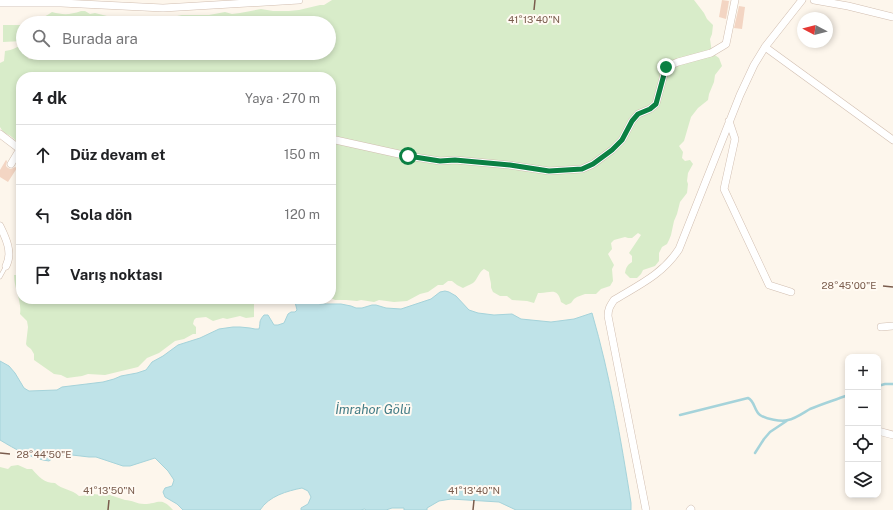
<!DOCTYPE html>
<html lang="tr">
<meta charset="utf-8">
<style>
:root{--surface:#fff;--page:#f6f6f6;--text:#202124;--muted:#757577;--line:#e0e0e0}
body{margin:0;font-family:"Public Sans",sans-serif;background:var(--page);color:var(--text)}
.controls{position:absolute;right:12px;bottom:12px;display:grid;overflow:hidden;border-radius:8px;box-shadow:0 2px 6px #0003}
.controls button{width:36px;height:36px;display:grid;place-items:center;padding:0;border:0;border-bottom:1px solid var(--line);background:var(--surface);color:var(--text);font:20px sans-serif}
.compass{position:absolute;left:797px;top:12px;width:36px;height:36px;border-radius:50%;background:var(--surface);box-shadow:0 2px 6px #0003;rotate:277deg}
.stop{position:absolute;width:12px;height:12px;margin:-9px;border:3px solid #0b8043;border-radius:50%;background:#fff}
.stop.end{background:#0b8043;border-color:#fff;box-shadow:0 1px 4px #0008}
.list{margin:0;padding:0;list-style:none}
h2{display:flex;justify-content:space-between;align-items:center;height:52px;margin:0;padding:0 16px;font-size:17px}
h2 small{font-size:13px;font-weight:400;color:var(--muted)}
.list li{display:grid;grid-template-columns:26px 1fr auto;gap:12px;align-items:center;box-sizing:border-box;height:60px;padding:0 16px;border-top:1px solid var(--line)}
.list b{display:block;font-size:15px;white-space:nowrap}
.list em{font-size:13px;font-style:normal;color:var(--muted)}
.icon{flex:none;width:22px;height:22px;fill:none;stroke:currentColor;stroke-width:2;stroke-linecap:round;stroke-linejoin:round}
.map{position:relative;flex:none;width:893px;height:510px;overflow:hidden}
.search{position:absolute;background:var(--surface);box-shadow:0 2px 6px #0003;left:16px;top:16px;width:320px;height:44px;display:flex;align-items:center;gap:10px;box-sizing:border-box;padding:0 14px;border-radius:22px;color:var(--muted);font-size:15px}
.panel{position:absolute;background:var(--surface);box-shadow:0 2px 6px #0003;left:16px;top:72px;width:320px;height:232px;border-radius:16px}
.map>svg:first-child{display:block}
.green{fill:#d8ecc9}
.water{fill:#bfe3e8;stroke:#a5d3da}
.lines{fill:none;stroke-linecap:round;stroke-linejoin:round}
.stream{stroke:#a5d3da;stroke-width:2.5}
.building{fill:#f3d5c3}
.lane-casing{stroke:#d1beb0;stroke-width:4.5}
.street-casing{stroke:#d1beb0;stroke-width:8}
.lane{stroke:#fff;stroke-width:3.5}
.street{stroke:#fff;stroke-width:7}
.route{stroke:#0b8043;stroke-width:5}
.ticks{fill:none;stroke:#7a5c4d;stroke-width:1.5}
.labels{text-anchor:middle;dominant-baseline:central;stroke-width:4;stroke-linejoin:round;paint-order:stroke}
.water-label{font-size:13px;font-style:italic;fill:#437c86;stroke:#fffaf3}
.ticks-label{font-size:10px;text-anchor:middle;fill:#7a5c4d;stroke:#fffaf3;stroke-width:4;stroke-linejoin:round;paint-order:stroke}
</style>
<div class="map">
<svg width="893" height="510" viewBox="0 0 893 510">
<rect width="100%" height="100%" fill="#fdf6ec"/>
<!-- green -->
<path class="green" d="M332 0H694L704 13 707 19 713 25 712 34 710 39 712 53 719 58 722 66 715 75 714 82 709 94 708 100 698 108 691 117 684 141 679 146 683 152 682 158 685 161 690 160 693 164 688 173 687 181 688 184 687 193 680 202 677 214 674 221 671 235 669 240 667 244 662 247 659 253V261L655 266 643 270 641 274 637 278H630L625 273C626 268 627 265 632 262V256L629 253 641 235 638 233 632 238H628L625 237 614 240 611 243 612 249 608 254 614 265 612 269 613 281 610 286 601 289 596 294H585L577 297 574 299 571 303 566 305 561 302C557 286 550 294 538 293L534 303 527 301 512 300 507 296H500L493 292C491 287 491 289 491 284 491 282 489 276 489 272L484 269C478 273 478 279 473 283 470 285 466 286 463 288L457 285 452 281H448L443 285H438L428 292 420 294 407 301 394 302 379 300 374 302 361 300 357 301 346 300H335L331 298V77H21V145C18 143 16 141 13 138 8 133 4 135 0 127V63L4 61 5 51C13 50 16 47 23 45V53H28L26 56 29 59 37 58 50 53H329V23H154L159 17 170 16H177L182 15H209L225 12 232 14 240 13 261 9 273 11H289L299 10 320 5H324Z
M81 11H85L90 14 95 13 107 16H120L129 19 135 23H39L38 21C42 17 47 16 52 12 63 15 70 15 81 11Z
M3 25H23V41L3 42Z
M14 275H21V299H255L254 302V317L246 318 240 316 227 319 223 318 213 321 206 317 196 318 194 320 193 324 196 327V334H193L184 339 175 341 159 353 147 358 138 367 105 375 88 374 82 376 67 378 61 375 54 374 34 360V354L31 349 27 346 26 344 28 327 27 321 20 314C22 301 14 289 14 275Z
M18 465 27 469H32C39 477 44 483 55 483 62 490 72 489 79 496 83 496 86 495 90 494 96 493 98 497 104 493L125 500C132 500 137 504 144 504 158 504 161 496 173 510H0V467L8 469 11 466Z"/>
<!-- water -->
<path class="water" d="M445 291 449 292 456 296 469 310 478 313 494 315 512 314 521 319 551 322 574 319 592 313C610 375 621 440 631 503V510H516L499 502 451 499 439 501 427 508V510H404V508H392L386 510H366L365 509 360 510H301V508L308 504 311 497 308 491 302 488C287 491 269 496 260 510H183L177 504 165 497 163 492 165 488 172 486 174 480 168 471 155 458 130 466H123L96 457H89L72 455H57L49 461C32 459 15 449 0 440V361L9 366 15 373 24 388 29 391 57 390 62 387 103 382 114 379 121 376 137 373 146 370 152 362 163 356 178 345 200 338 219 329 233 327H240L250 328 255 329H259C261 322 258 322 264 315H268L274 325H278L284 323 288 314 291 312H295L297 310 295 302V299H308L314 302 320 304H341L351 306 356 308H362L372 305H376L386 308 401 309 431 299 440 292Z"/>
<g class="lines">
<!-- stream -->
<path class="stream" d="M878 386 885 384H893
M680 415 748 398C755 401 754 411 760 415 766 419 781 422 788 420 795 419 803 413 810 409 822 404 835 400 848 395
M755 453 764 439 770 432 788 420"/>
</g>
<!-- building -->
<path class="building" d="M722 0 729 1 726 19 719 17Z
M739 6 745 7 742 29 734 28Z
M6 160 7 161 6 166 8 168 11 169 15 167 17 168 8 182 0 177V170Z"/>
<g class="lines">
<defs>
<path id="lane" d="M0 277 6 266"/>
<path id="street" d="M814 0 848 6 893 17
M0 3H61L163 8 299 0
M765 47 893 140
M729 121 735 139 724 189 769 285 791 292
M0 134 21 150
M331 139 408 156 440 161 455 160 509 165 549 171 582 169 593 164 612 150 622 140 632 121 638 114 650 109 656 104 666 67 678 62 711 53 726 44 735 0
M11 164 20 149
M0 226C6 238 13 253 6 266
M881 327 893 326
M878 431 893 435
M646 510 608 316C608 309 610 306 614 300 639 285 663 274 679 249L740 95 754 65 765 47 802 0
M690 510 691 509"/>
</defs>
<!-- lane casing -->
<use href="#lane" class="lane-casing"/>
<!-- street casing -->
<use href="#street" class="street-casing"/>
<!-- lane -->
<use href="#lane" class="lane"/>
<!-- street -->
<use href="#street" class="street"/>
</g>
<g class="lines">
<!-- route -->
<path class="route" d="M408 156 440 161 455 160 510 165 549 171 582 169 593 164 612 150 622 140 632 121 638 114 650 109 656 104 666 67"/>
</g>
<!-- ticks -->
<path class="ticks" d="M534 10 535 0M883 286 893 287M0 453 10 454M108 510 109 500M473 510 474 500"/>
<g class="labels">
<!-- water labels -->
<g class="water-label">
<text x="373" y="409">İmrahor Gölü</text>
</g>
</g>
<g class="ticks-label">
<text x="534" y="23">41°13'40"N</text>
<text x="849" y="289">28°45'00"E</text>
<text x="44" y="458">28°44'50"E</text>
<text x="109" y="494">41°13'50"N</text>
<text x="474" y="494">41°13'40"N</text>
</g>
</svg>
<div class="controls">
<button>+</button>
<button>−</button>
<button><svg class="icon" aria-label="locate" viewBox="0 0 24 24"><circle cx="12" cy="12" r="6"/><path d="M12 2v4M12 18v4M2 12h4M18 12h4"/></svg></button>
<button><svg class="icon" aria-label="layers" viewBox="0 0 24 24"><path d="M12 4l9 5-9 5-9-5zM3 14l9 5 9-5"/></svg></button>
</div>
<svg class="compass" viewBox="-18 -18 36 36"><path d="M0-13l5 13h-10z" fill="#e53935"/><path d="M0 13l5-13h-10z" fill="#757577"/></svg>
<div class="stop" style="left:408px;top:156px"></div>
<div class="stop end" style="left:666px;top:67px"></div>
<div class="search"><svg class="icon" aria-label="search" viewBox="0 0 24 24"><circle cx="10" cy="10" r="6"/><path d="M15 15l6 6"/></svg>Burada ara</div>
<section class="panel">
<h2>4 dk<small>Yaya · 270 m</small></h2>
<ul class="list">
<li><svg class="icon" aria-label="ahead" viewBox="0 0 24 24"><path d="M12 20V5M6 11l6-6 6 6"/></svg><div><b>Düz devam et</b></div><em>150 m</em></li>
<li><svg class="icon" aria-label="left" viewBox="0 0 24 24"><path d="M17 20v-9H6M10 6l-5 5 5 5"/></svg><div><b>Sola dön</b></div><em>120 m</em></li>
<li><svg class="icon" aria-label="arrive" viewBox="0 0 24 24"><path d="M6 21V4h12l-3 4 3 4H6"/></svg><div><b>Varış noktası</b></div></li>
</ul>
</section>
</div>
